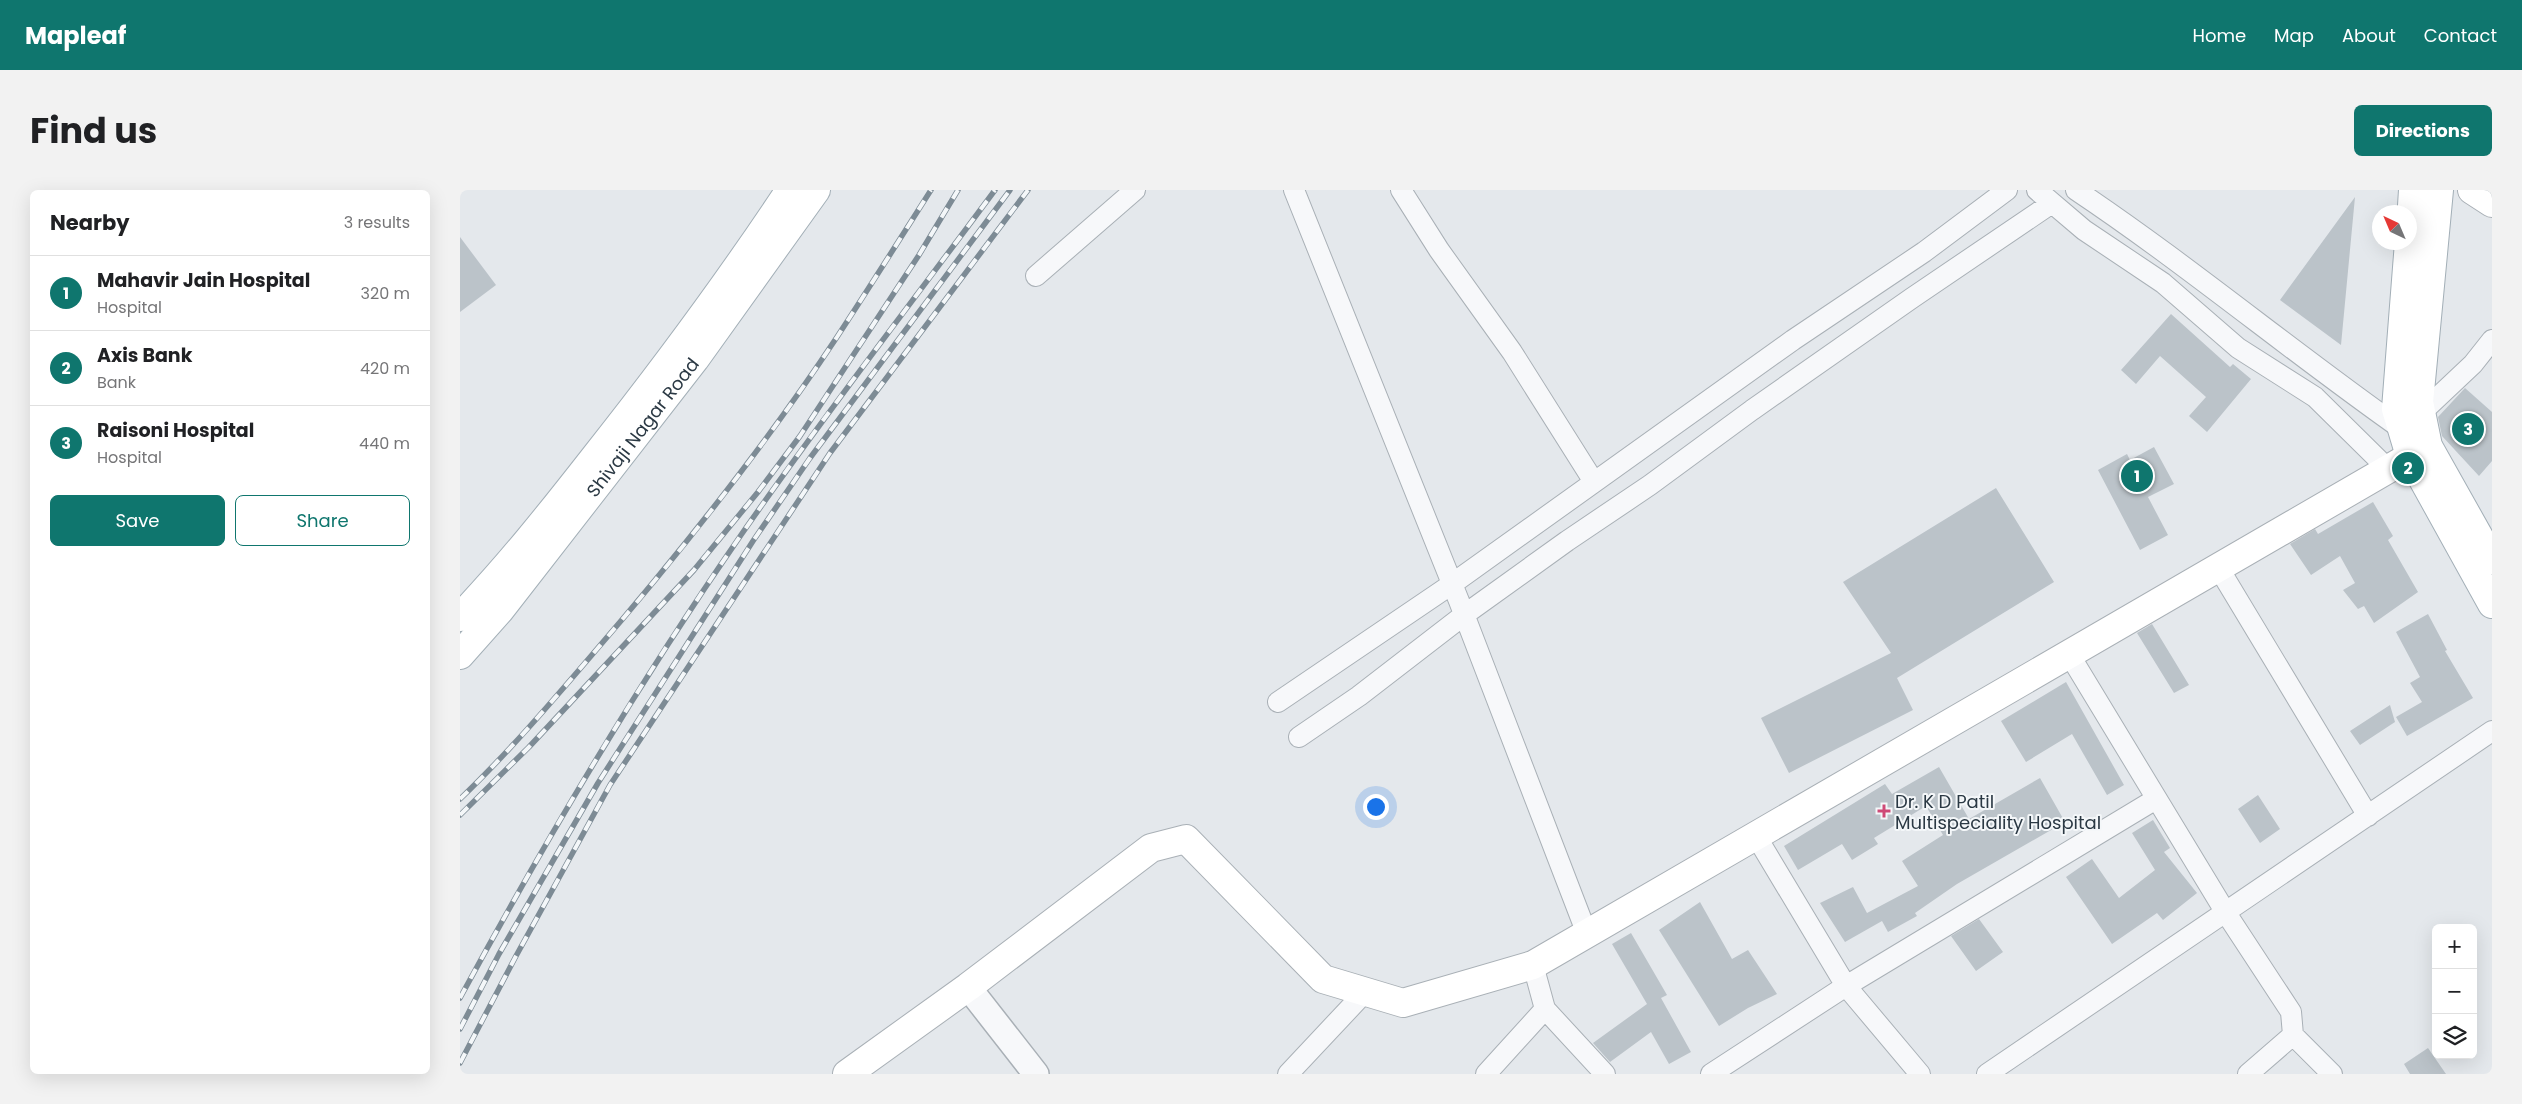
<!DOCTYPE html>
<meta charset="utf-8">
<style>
:root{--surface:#fff;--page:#f2f2f2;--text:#202124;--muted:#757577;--line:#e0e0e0;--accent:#0f766e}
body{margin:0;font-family:Poppins,sans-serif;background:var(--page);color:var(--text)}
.controls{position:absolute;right:15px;bottom:15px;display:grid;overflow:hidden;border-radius:8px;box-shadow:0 5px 20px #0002}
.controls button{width:45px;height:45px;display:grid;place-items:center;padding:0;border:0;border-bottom:1px solid var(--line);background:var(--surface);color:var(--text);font:25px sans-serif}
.compass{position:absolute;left:1912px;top:15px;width:45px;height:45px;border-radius:50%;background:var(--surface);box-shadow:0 5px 20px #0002;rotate:316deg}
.you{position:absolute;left:915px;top:616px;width:18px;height:18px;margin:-12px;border:4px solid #fff;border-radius:50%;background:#1a73e8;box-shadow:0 0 0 8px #1a73e833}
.badge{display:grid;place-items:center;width:32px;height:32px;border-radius:50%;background:var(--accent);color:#fff;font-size:16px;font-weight:700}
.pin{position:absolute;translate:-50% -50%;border:2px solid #fff;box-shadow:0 1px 5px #0006}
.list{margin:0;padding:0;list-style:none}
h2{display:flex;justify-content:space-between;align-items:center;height:65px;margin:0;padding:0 20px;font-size:21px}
h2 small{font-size:16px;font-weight:400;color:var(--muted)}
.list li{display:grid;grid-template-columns:32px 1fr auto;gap:15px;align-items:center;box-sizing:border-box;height:75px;padding:0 20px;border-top:1px solid var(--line)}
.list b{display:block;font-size:19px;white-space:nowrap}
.list p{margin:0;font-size:16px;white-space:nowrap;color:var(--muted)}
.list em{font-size:16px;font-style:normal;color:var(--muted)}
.actions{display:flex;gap:10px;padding:15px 20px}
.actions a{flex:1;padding:11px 0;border:1px solid var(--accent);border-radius:8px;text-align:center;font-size:18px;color:var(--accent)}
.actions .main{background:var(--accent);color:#fff}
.icon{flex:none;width:28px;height:28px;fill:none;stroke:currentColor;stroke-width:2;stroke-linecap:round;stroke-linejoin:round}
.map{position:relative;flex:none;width:2032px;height:884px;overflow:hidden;border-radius:8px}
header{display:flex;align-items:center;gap:30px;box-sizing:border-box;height:70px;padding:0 25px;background:var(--accent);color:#fff}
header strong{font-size:24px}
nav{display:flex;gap:28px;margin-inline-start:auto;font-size:18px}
.intro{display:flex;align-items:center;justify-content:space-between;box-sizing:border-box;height:120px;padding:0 30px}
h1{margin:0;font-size:35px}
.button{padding:12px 22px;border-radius:8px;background:var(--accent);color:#fff;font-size:18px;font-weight:700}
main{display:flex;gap:30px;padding:0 30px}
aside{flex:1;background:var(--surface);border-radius:8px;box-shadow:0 5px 20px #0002}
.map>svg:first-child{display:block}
.building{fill:#bbc3c9}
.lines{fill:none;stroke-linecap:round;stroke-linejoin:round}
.minor-casing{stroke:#a9b0b6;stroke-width:22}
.tertiary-casing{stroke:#a9b0b6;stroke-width:28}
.secondary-casing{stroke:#a9b0b6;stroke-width:30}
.primary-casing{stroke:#a3afb7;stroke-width:30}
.minor{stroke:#f7f8fa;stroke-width:20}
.tertiary{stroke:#f7f8fa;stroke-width:25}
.secondary{stroke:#fff;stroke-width:28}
.primary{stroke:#fff;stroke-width:28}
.rail-casing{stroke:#7d8b95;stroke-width:5.5}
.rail{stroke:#f4f7f9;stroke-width:4;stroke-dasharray:11;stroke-linecap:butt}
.poi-dot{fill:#cf4a77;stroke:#f4f7f9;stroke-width:2}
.labels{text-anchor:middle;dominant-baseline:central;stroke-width:4;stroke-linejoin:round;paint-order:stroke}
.street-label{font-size:18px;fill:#2b3944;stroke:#f4f7f9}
.poi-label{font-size:18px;fill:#2b3944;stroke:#f4f7f9;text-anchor:start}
</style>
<header>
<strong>Mapleaf</strong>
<nav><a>Home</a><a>Map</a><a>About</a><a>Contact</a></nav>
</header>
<div class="intro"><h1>Find us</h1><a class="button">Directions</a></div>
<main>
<aside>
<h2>Nearby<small>3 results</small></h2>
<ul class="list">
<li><span class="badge">1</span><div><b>Mahavir Jain Hospital</b><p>Hospital</p></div><em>320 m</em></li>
<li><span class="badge">2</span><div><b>Axis Bank</b><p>Bank</p></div><em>420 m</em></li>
<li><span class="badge">3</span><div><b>Raisoni Hospital</b><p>Hospital</p></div><em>440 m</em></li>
</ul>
<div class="actions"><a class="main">Save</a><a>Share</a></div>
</aside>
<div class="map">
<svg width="2032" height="884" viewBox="0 0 2032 884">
<rect width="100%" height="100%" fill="#e4e8ec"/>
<!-- building -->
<path class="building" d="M1895 7 1881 155 1820 110Z
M0 47 36 95 0 122Z
M1711 124 1770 177 1773 174 1791 189 1747 242 1729 226 1746 207 1700 166 1676 194 1661 180Z
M2005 198 2032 222V271L2019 286 1982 246 1978 227Z
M1694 257 1714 294 1688 307 1708 345 1680 360 1638 280 1667 264 1670 270Z
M1536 298 1594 392 1437 488 1453 520 1329 583 1301 528 1431 463 1383 392Z
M1913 312 1933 346 1928 350 1958 402 1914 433 1904 416 1898 419 1883 400 1895 393 1880 366 1851 385 1830 354 1855 339 1858 344Z
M1968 424 1987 460 1985 461 2013 508 1947 546 1936 527 1962 512 1950 493 1960 487 1936 442Z
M1692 434 1729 495 1714 503 1677 443Z
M1606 492 1664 595 1647 605 1612 544 1566 572 1541 531Z
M1930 515 1935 532 1900 555 1890 541Z
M1479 577 1509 629 1580 588 1605 632 1497 694 1455 723 1457 726 1428 742 1422 731 1385 752 1360 713 1393 697 1407 723 1458 696 1442 671 1483 645 1466 616 1414 648 1418 654 1392 670 1382 654 1338 680 1324 656 1425 594 1432 604Z
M1798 605 1820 639 1800 653 1778 619Z
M1693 630 1710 658 1704 662 1737 703 1703 730 1697 723 1652 754 1606 687 1632 669 1659 708 1695 680 1672 643Z
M1240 712 1272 769 1288 760 1317 804 1288 818 1259 836 1199 740Z
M1519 729 1543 762 1516 781 1491 746Z
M1171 743 1207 805 1201 808 1231 862 1209 874 1191 842 1150 872 1133 853 1187 814 1152 754Z
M1968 858 1986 884H1950L1944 874Z"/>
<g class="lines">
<defs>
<path id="minor" d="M834 0 999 411 1127 744
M941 0 979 60 1052 162 1134 292
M1577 0 1624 40 1703 93 1778 158 1855 207 1928 279
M1616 0C1728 75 1832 162 1943 240L2013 174 2032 150
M576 86 675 0
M1758 377 1908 626
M1609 464 1766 723 1831 822 1833 845 1788 884
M818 512 992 394 1333 150 1464 62 1547 0
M839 547 899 506 1004 425 1107 351 1190 295 1292 220 1452 108 1592 13
M1296 646 1386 796 1460 884
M1073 775 1085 819 1145 884
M1833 845 1872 884
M828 884 905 802
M1026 884 1085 819
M1251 884 1386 796 1696 609
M1527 884 2032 541"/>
<path id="tertiary" d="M508 797 576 884"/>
<path id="secondary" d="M2012 0 2032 13
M387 884 508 797 691 658 726 649 863 789 943 813 1073 775 1968 256"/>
<g id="primary">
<path d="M1979 0 1959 212 1968 256 2032 370"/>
<path d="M1950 47 1953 0"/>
<path d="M1949 52 1936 219 1950 266 2032 414"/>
<path d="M0 427C48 377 91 323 134 268 203 181 269 92 330 0"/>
<path id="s1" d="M0 465 40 420 235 169 356 0"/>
</g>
</defs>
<!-- minor casing -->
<use href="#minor" class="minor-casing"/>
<!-- tertiary casing -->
<use href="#tertiary" class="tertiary-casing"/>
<!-- secondary casing -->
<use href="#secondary" class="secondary-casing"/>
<!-- primary casing -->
<use href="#primary" class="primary-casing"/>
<!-- minor -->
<use href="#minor" class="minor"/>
<!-- tertiary -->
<use href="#tertiary" class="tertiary"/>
<!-- secondary -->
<use href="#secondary" class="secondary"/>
<!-- primary -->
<use href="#primary" class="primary"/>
<defs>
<path id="rail" d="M0 609C47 564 89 515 131 466 219 364 303 259 377 147 409 98 440 49 471 0
M0 625 69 557 234 380 298 302 340 246 459 65 498 0
M0 808C86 649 178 494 281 345 362 228 450 115 535 0
M0 839 39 764 138 593 293 351 350 268 550 0
M0 873 56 766 150 595 370 263 568 0"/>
</defs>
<!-- rail casing -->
<use href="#rail" class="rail-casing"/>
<!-- rail -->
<use href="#rail" class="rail"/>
</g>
<!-- markers -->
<path class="poi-dot" d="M1421.5 613.5h5v5h5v5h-5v5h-5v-5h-5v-5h5z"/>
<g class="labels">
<!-- street labels -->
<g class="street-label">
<text stroke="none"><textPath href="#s1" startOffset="292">Shivaji Nagar Road</textPath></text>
</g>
<!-- poi labels -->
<g class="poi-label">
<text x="1435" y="611">Dr. K D Patil<tspan x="1435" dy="21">Multispeciality Hospital</tspan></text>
</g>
</g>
</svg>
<div class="controls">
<button>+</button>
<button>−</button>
<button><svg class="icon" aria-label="layers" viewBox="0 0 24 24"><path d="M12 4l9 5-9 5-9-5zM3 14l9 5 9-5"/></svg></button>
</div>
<svg class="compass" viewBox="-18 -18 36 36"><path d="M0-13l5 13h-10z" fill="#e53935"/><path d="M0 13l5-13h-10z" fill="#757577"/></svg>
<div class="you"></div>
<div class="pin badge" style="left:1677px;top:286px">1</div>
<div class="pin badge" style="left:1948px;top:278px">2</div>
<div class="pin badge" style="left:2008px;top:239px">3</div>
</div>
</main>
